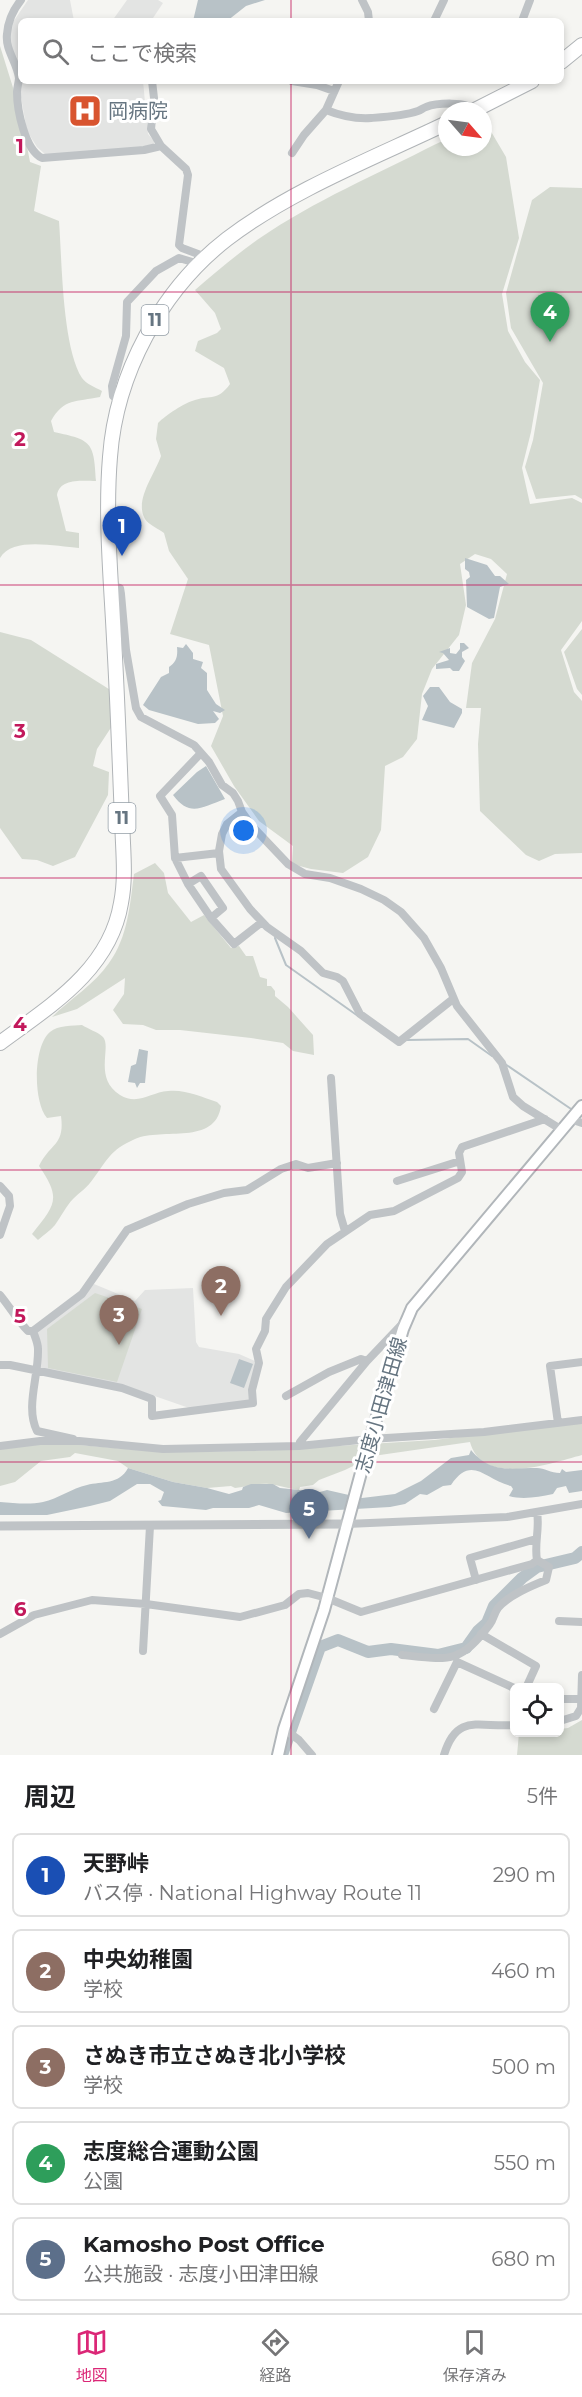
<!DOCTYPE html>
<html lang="ja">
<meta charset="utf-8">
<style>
:root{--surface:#fff;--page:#f6f6f6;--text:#202124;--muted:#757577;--line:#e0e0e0;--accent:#db2777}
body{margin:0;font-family:Montserrat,"Noto Sans JP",sans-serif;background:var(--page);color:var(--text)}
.controls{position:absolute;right:18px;bottom:18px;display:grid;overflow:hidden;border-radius:9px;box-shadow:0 3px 9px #0003}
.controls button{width:54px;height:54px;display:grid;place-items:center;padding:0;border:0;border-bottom:2px solid var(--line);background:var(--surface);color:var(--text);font:30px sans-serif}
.compass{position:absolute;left:438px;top:102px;width:54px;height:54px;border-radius:50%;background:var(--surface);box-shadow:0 3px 9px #0003;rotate:118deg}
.you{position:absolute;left:244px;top:831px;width:21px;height:21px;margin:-15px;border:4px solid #fff;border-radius:50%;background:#1a73e8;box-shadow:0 0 0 9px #1a73e833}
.badge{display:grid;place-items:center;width:39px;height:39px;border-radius:50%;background:var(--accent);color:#fff;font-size:20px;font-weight:700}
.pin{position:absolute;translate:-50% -50px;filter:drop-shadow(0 2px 3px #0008)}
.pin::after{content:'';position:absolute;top:32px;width:21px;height:18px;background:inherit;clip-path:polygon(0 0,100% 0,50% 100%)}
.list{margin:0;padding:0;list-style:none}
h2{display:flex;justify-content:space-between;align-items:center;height:78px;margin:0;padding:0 24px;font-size:26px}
h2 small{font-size:20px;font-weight:400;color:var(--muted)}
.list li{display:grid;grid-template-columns:39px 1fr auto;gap:18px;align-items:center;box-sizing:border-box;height:84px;margin:0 12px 12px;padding:0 12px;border:2px solid var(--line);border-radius:9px}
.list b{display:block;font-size:22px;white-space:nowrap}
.list p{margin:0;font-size:20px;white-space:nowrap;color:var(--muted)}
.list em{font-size:20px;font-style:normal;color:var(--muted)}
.icon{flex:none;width:33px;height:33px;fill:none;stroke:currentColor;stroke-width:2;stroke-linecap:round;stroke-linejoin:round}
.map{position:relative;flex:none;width:582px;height:1755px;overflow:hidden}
.search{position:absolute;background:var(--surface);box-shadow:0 3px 9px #0003;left:18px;right:18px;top:18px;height:66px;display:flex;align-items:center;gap:15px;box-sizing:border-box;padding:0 21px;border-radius:9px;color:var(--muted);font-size:22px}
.sheet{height:558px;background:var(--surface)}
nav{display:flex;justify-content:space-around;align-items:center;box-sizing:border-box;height:84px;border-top:2px solid var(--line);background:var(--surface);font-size:16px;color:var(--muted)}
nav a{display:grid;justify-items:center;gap:3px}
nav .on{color:var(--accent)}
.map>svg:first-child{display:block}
.built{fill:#e3e4e3}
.green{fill:#d5dad1}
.water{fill:#b8c2c7}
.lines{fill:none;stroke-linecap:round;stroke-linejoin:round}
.stream{stroke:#b8c2c7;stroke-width:2}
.river{stroke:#b8c2c7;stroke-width:12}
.secondary-casing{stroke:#b1b6ba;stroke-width:14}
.trunk-casing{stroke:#b0b4b7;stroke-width:16}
.minor{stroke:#bfc3c6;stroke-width:8}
.tertiary{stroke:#bfc3c6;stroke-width:9}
.secondary{stroke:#fff;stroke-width:10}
.trunk{stroke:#fff;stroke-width:14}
.grid{fill:none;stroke:#c2185b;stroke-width:1.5;stroke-opacity:0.55}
.labels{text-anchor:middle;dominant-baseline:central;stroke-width:6;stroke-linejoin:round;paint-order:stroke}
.shield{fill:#fff;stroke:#949ea7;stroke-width:1.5}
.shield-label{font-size:18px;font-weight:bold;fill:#667581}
.poi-label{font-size:20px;fill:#667581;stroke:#fff;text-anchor:start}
.street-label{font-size:20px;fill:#667581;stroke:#fff}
.grid-label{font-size:20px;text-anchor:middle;font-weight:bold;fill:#c2185b;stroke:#fff;stroke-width:6;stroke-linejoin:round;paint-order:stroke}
</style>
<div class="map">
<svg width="582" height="1755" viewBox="0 0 582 1755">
<rect width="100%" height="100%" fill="#f5f5f2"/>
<!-- built -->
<path class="built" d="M28 0H70L74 21H21V75L9 41 11 25Z
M127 0H158L163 3 151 21H112Z
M22 81H143L148 134 154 141V147L46 155 37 147 27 131 20 92Z
M94 1284 135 1301 145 1290 193 1288 196 1342 199 1347 239 1354 257 1362 249 1401 192 1409 120 1384 40 1368 36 1332Z"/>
<!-- green -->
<path class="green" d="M0 46 20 110 30 162 41 166 34 211 59 221C62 260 62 347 82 378 86 384 95 387 102 391L100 397C76 402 64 398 51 421L54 432C92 440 94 442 96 481 82 481 60 478 57 495L66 531 79 533V548C57 547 13 536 0 558Z
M486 123 506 157 519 238 502 294 508 331 525 362 540 380 531 432 522 468 530 504 572 498 582 503V621L561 650 574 692 582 701V853L555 854 539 861 526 855 480 811 478 744 481 708H466L472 663 495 619 507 574 491 559 475 554 460 564 466 605 459 635 432 669 422 694 417 739 403 757 385 766 381 830 368 857 343 873 311 869 292 864 293 846 259 821 234 786 211 746 223 716 209 645 170 634 188 579 169 551 164 533C159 529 149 525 145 519 134 500 155 474 161 456L156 439 158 423C166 415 184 403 195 400 211 395 218 401 230 384L224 368 195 351 198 341 217 333 221 329 215 313 195 290C216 272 237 254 260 238 314 201 377 174 436 144L447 139V147H483V124Z
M550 187 582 188V499L575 495 536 499 525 467 533 440 543 383 511 328 506 293 532 200Z
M582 629V695L577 689 564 652Z
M0 632 31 640 112 691 114 723 97 749 93 766 109 772 108 795 75 857 53 866 37 860 22 859 0 828Z
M155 863 164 873 168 893 191 922 204 915 231 948 239 946 246 956H253L260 977 267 979V986H271L275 991V996L288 1007 313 1035 314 1055 293 1051 283 1043 251 1038 180 1030H156L143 1025 123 1024 113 1010 124 994 125 978 77 1009 52 1017C70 999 95 984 109 963 128 937 130 904 134 874Z
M82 1025C88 1029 98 1032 103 1037 112 1047 93 1078 120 1095 138 1106 151 1092 168 1091 185 1089 202 1097 217 1102L221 1106C215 1146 163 1127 135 1139 109 1151 109 1158 93 1179 88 1187 80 1192 73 1199 66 1206 61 1217 55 1225 50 1231 43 1235 38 1240L32 1234C55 1205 62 1199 39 1166 50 1143 65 1146 61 1116L47 1118C33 1102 33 1046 50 1032 58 1025 73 1026 82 1025Z
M95 1293 142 1309 117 1382 48 1368 47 1329Z
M582 1422V1455C552 1463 482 1488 470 1442L373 1456 345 1470 319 1480 313 1485 300 1487 299 1490C289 1489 279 1485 269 1484 257 1483 247 1487 235 1488L231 1486 207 1488 173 1482 128 1468 118 1461 75 1453 70 1457 41 1461 15 1482 0 1486V1448L39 1444 79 1445 163 1452 255 1451 434 1440Z
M582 1720V1755H517L519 1733 560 1732V1729L568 1728Z"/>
<!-- water -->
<path class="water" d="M198 0H265L246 6 227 21H193Z
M465 558 487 565 495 576H500L509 584 500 587 494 618 489 619 467 607 466 580 470 577 469 572 465 569Z
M460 643H464L469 648 462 652V657L465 661 459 671H453L450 668 436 669V664L449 660 443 653 439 652 450 648V653L456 654 460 649Z
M186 644 193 653V659L203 662 201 668 207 673V690L216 704 225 710 220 713 213 711 219 719 215 723 198 724 149 710 143 705 161 677 169 673V667C176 662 178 657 177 647L183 648Z
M430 687H439L450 702 462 709V713L454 728 422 720 428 706 423 696Z
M206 766 225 799C202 807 190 818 173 795L197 772Z
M139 1049 148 1051 145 1083H140L137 1088 135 1083 128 1082 131 1066 136 1064Z
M239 1359 253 1364 244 1388 230 1383Z
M471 1450C491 1474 510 1468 537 1468 544 1468 551 1473 560 1473L562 1469 566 1472 582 1470V1491L569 1493 566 1486 557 1488 553 1494C538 1497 523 1500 509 1496L513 1489 511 1486C485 1480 472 1454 451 1485L443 1486 427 1495 420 1494 405 1504 390 1507 286 1513 259 1505 249 1508H213L206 1510 162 1506 158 1501 161 1500 164 1492 150 1484H137L110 1501 90 1506 47 1515H0V1502C14 1503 29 1505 43 1502 58 1499 72 1488 87 1485 102 1481 119 1485 128 1468L173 1482 207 1488 229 1494 242 1490 243 1487 251 1484H273L280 1488 320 1492 327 1490 362 1498 395 1494 421 1481 451 1458 469 1455Z"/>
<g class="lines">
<!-- stream -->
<path class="stream" d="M275 938 286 965 358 1016
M407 1040 468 1039 492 1056
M505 1064 574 1111"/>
<!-- river -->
<path class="river" d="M282 1755 320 1647 338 1640 368 1652 391 1649 438 1655 466 1648 478 1631 487 1623 494 1606 522 1578 537 1567 575 1558 582 1552"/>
<defs>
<path id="secondary" d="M278 1755 284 1729 324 1610 369 1443 403 1329 412 1308 582 1106"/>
<path id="trunk" d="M561 62 582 45
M473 111 532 81
M0 1043C50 1006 110 970 121 903 125 883 124 863 123 843 120 775 118 707 114 639 111 579 105 517 110 457 116 374 161 290 227 239 291 190 374 158 447 123"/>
</defs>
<!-- secondary casing -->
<use href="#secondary" class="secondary-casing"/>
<!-- trunk casing -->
<use href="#trunk" class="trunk-casing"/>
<!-- minor -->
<path class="minor" d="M21 0C13 10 8 20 7 34 5 50 17 62 19 78 19 82 17 87 17 92 17 110 25 150 42 158L144 150 161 146
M362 0 368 12 369 21
M434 21 444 0
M522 21 530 0
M152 81 154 98 151 129 161 146 186 169 188 175 179 245 182 248 206 257
M292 81 317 85 334 91
M326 110C341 116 355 119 371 118 386 117 404 116 418 111 421 110 423 108 426 107 436 103 468 101 474 110
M292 153 304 135 326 110 339 81
M120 402 113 396 112 386 126 336 127 302 156 271 179 258 199 264
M111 585 120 588 121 594 126 650 136 708 141 717 194 745 209 762 222 785 233 793 238 801 242 812 252 826 288 864 305 874 330 878 361 889 384 900 401 912 424 938 441 968 457 1006 502 1063 513 1097 523 1106 562 1130
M201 753 160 796 172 815 175 858 188 884 211 918 234 944 262 922
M242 812 227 824 222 834 219 851 221 869 250 909 267 927 301 951 323 973 337 977 343 981 360 1014 399 1042 453 999
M175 858 219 853
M188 884 201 876 223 908 211 918
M331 1078 340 1214 345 1231
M570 1119 582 1123
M397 1181 460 1161
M0 1186 9 1196 10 1206 0 1235
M0 1295C10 1307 17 1320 28 1331H33
M33 1331 82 1294 127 1230 188 1204 224 1193 247 1190 281 1169 296 1164 308 1168 337 1163
M33 1331C35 1337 38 1343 38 1349 39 1376 25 1407 37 1431L73 1439
M0 1365H10L122 1388 152 1399V1416L253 1403 252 1390 259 1363 256 1349 265 1331 266 1319 286 1287 327 1244 370 1215 394 1211 458 1178 462 1172 459 1153 462 1147 545 1119
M286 1396 329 1372 361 1359 367 1361
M558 1423 550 1366 582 1362
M0 1446 40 1441H79L163 1449 299 1446 370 1439 484 1432 582 1420
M299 1446 300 1442 367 1361 406 1320
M347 1524 507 1517 582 1504
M476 1580 470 1558 536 1539
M559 1621 582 1622
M0 1634 34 1615 92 1600 146 1604 240 1617 285 1605 299 1594 308 1593 327 1598 361 1612 532 1564 537 1560
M481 1634 536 1666 526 1688
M143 1651 150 1526
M402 1655C449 1660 460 1664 490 1624 494 1619 494 1613 498 1608 509 1595 531 1586 546 1580L549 1567 537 1560C534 1544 540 1528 537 1512
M560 1699H581
M434 1709 457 1662 514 1688
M560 1721 576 1716 581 1708 582 1675
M284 1729 299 1740 312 1755
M444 1755C457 1712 480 1728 514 1725"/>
<!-- tertiary -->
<path class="tertiary" d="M0 1526 347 1524"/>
<!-- secondary -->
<use href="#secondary" class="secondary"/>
<!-- trunk -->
<use href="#trunk" class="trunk"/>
</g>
<!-- grid -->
<path class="grid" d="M291 0V21M291 81V1755M0 292H582M0 585H582M0 878H582M0 1170H582M0 1462H582"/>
<!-- icons -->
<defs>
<symbol id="hospital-square" viewBox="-11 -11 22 22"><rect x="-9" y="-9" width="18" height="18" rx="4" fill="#d8542f" stroke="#fff"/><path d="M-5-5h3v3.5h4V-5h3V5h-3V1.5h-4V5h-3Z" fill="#fff"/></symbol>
</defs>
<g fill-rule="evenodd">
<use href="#hospital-square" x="66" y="92" width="38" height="38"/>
</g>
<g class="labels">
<!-- shield labels -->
<g class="shield">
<rect x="141.5" y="305" width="27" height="30" rx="4.5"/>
<rect x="108.5" y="803" width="27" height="30" rx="4.5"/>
</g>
<g class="shield-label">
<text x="155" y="320">11</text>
<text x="122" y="818">11</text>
</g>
<!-- poi labels -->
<g class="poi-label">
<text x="108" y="111">岡病院</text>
</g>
<!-- street labels -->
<g class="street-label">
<text transform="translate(381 1405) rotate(-74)">志度小田津田線</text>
</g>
</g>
<g class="grid-label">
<text x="20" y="153">1</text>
<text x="20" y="446">2</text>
<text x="20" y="738">3</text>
<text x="20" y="1031">4</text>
<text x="20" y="1323">5</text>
<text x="20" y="1616">6</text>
</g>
</svg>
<div class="controls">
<button><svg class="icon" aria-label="locate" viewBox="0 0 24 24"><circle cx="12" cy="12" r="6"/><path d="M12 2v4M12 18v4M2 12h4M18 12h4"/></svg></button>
</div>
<svg class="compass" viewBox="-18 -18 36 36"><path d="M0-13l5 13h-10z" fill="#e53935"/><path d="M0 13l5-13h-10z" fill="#757577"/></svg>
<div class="you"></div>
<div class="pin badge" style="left:122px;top:556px;background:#1a4fb4">1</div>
<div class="pin badge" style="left:221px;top:1316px;background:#8d6e63">2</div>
<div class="pin badge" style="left:119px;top:1345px;background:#8d6e63">3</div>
<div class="pin badge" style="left:550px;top:342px;background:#2e9e5b">4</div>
<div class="pin badge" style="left:309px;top:1539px;background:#5c6f8a">5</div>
<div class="search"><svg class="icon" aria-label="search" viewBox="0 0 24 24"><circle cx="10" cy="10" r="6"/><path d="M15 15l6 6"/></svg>ここで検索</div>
</div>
<section class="sheet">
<h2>周辺<small>5件</small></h2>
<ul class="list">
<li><span class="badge" style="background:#1a4fb4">1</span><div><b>天野峠</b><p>バス停 · National Highway Route 11</p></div><em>290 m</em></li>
<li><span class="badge" style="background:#8d6e63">2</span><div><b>中央幼稚園</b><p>学校</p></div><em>460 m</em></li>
<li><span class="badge" style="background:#8d6e63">3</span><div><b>さぬき市立さぬき北小学校</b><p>学校</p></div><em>500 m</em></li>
<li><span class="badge" style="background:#2e9e5b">4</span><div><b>志度総合運動公園</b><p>公園</p></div><em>550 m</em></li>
<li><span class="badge" style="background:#5c6f8a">5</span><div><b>Kamosho Post Office</b><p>公共施設 · 志度小田津田線</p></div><em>680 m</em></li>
</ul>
</section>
<nav>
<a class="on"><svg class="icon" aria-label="map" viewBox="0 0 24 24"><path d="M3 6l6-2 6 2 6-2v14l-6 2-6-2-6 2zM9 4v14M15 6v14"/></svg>地図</a>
<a><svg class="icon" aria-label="directions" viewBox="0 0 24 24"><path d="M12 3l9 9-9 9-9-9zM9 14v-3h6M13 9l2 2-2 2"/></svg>経路</a>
<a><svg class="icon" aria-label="saved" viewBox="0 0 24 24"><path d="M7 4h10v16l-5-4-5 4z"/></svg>保存済み</a>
</nav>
